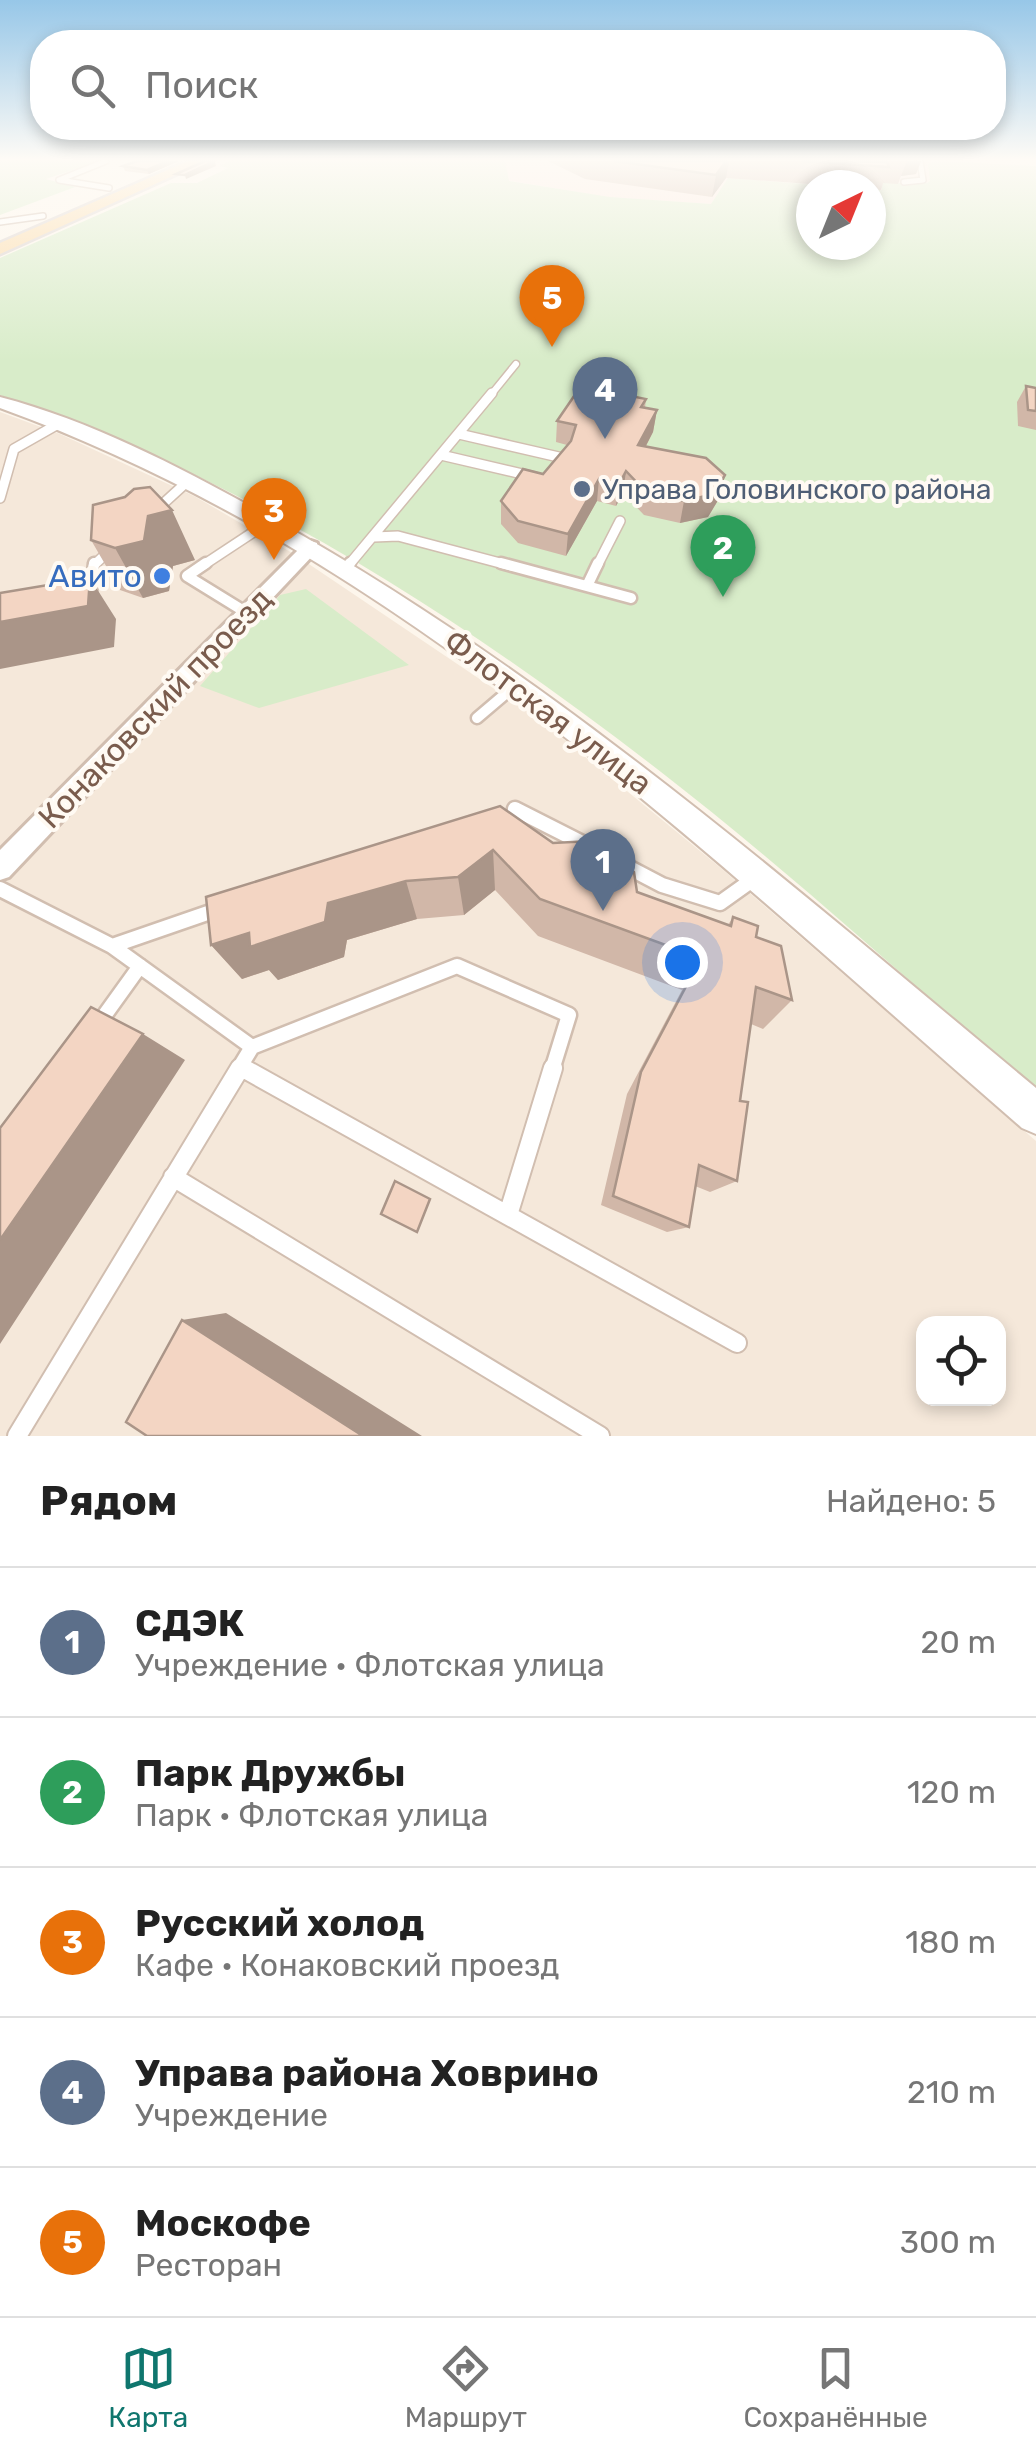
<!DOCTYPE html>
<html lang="ru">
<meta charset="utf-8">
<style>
:root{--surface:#fff;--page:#f2f2f2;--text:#222;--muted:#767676;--line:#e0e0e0;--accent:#0f766e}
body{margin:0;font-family:Rubik,sans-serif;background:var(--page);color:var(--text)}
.controls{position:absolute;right:30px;bottom:30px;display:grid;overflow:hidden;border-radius:20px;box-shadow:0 5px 15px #0003}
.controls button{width:90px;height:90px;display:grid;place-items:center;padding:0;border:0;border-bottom:2px solid var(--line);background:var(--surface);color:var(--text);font:50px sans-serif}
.compass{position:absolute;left:796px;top:170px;width:90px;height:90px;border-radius:50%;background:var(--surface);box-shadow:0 5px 15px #0003;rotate:43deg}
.you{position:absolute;left:682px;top:962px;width:35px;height:35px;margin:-25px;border:8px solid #fff;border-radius:50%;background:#1a73e8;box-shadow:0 0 0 15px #1a73e833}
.badge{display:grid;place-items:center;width:65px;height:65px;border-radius:50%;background:var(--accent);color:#fff;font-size:32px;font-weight:700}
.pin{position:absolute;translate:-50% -82px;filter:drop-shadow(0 2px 5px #0008)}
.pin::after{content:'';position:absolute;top:52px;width:35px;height:30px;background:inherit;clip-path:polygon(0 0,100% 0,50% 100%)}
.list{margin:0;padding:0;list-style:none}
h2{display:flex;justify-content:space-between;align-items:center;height:130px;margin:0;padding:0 40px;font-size:42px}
h2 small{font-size:32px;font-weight:400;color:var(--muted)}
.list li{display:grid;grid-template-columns:65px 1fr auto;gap:30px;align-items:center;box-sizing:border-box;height:150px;padding:0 40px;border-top:2px solid var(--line)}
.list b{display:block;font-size:38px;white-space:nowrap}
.list p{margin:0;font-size:32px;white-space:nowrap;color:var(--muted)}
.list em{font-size:32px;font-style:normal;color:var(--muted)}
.icon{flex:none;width:55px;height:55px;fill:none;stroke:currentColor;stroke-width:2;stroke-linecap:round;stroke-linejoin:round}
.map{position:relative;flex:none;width:1036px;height:1436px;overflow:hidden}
.search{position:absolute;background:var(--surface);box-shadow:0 5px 15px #0003;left:30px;right:30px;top:30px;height:110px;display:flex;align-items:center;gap:25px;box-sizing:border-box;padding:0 35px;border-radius:40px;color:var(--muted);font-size:38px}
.sheet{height:880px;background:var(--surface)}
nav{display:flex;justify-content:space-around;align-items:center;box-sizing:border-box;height:140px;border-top:2px solid var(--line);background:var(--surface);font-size:28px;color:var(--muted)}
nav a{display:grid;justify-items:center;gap:5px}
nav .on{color:var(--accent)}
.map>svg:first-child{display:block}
.residential{fill:#f5e8da;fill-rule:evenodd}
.commercial{fill:#fde8e0}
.green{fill:#d8ecc9}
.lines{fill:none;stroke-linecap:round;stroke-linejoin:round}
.service-far5-casing{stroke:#d1beb0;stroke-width:8}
.service-far4-casing{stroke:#d1beb0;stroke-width:9}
.service-far3-casing{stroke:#d1beb0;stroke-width:12}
.service-far2-casing{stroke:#d1beb0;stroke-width:15}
.service-far1-casing{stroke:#d1beb0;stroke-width:19}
.service-casing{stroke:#d1beb0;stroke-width:22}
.minor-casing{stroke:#d1beb0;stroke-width:6}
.tertiary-casing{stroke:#d1beb0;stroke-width:4}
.primary-casing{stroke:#dad1cd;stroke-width:5}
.service-far5{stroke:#fff;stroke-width:5}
.service-far4{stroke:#fff;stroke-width:6}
.service-far3{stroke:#fff;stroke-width:9}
.service-far2{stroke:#fff;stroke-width:10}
.service-far1{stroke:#fff;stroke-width:14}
.service{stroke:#fff;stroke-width:18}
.minor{fill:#fff;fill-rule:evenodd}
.tertiary{fill:#fff;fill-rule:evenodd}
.primary{fill:#fbd9a5;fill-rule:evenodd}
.wall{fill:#d1b7a8}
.shaded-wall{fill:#aa9588}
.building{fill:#f3d5c3;stroke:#aa9588;stroke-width:2.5}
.service-dot{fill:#5c6f8a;stroke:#fffaf3;stroke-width:4}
.shop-dot{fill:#3f7fe0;stroke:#fffaf3;stroke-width:4}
.labels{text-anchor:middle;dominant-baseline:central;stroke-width:8;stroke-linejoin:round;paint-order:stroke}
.far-service-label{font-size:28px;fill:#4e5e75;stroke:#fffaf3;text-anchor:start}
.shop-label{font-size:32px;fill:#366cbe;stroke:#fffaf3;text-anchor:end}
.street-label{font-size:32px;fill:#7a5c4d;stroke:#fffaf3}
</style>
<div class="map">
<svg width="1036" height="1436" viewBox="0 0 1036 1436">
<rect width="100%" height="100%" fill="#fdf6ec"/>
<!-- residential -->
<path class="residential" d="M0 412 60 434 194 496 294 554 539 719 722 869 1036 1141V1436H0ZM924 1324H998V1398H924Z"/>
<!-- commercial -->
<path class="commercial" d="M503 161H936L928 165 930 181 927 183 882 184V190L871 189V185L728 178 711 204 607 197 507 180Z"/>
<!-- green -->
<path class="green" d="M0 161H99L46 179 75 187 0 215Z
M229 161H505L509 181 610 197 711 204 728 178 816 185H811V245H871V189L882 190 881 183H927L930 181 928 164 936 161 1036 166V1090C911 984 790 872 661 772 461 617 241 476 0 395V258L171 183H197L228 168 220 166Z
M306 589 409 665 259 708 200 686 280 595Z"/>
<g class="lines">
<defs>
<path id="service-far5" d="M106 161 59 180 109 188
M904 182 923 180 920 161
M0 222 43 216"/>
<path id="service-far4" d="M490 396 516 364"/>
<path id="service-far3" d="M459 434 563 458 559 464
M441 455 535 477
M0 498 14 449 58 424
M154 512 188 481
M374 537 398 536 511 566
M93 566 110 550
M202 566 267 523
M348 566 492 393
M597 566 620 521"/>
<path id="service-far2" d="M206 563 187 576 247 613
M501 563 631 598
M345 570 350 563
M587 586 598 563
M91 593 94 563
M477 718 517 684"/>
<path id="service-far1" d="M515 809 590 847
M620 863 662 885 720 903 755 878
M0 889 112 946 252 1047 457 966 569 1015 552 1070
M112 946 222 908
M99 1023 140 966
M240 1066 247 1070
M238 1070 252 1047"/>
<path id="service" d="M243 1068 737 1343
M173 1177 600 1436
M508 1215 553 1068
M17 1436 240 1068"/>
<path id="minor" d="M311 541 317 543V551L9 877 0 880V850L305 543Z"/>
<path id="tertiary" d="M0 397C96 422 189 472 275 520 554 676 791 885 1036 1088V1134L1022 1128C707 855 399 552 0 408Z"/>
<path id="primary" d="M188 161H206L0 254V243Z"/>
</defs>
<!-- service-far5 casing -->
<use href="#service-far5" class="service-far5-casing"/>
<!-- service-far4 casing -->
<use href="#service-far4" class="service-far4-casing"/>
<!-- service-far3 casing -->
<use href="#service-far3" class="service-far3-casing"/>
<!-- service-far2 casing -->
<use href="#service-far2" class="service-far2-casing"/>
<!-- service-far1 casing -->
<use href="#service-far1" class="service-far1-casing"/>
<!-- service casing -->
<use href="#service" class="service-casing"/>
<!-- minor casing -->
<use href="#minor" class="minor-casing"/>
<!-- tertiary casing -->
<use href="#tertiary" class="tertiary-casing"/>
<!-- primary casing -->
<use href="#primary" class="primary-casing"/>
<!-- service-far5 -->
<use href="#service-far5" class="service-far5"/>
<!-- service-far4 -->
<use href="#service-far4" class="service-far4"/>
<!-- service-far3 -->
<use href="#service-far3" class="service-far3"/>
<!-- service-far2 -->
<use href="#service-far2" class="service-far2"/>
<!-- service-far1 -->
<use href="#service-far1" class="service-far1"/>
<!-- service -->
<use href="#service" class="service"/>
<!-- minor -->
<use href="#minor" class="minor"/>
<!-- tertiary -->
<use href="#tertiary" class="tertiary"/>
<!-- primary -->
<use href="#primary" class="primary"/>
</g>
<!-- wall -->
<path class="wall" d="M179 161 149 174 125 171 123 166Z
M548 161H921L916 174 901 176 898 184 883 183 881 190 871 189V185H823L726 178 712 197 585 179Z
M1026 386 1036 388V430L1018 426 1017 402Z
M646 399 645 408 657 410 653 432 646 446 720 497 708 517 680 523 644 515 623 493 616 506 597 501 566 556 518 543 501 524V501L543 474 567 445 556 442 557 421Z
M91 540 195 560 173 566 169 591 143 598 120 590Z
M500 806 553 843 637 892 728 925 733 917 756 937 792 1000 763 1029 751 1024 740 1101 737 1181 710 1192 695 1186 689 1227 667 1232 601 1205 627 1094 682 990 538 936 495 890 464 915 417 919 347 940 344 957 278 980 269 970 242 979 211 945Z"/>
<!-- shaded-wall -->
<path class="shaded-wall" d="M168 161H179L149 174 147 170Z
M215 161 216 166 186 179 185 175Z
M726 161H729L726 178 712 197 716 175Z
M907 161H921L916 174 901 176Z
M657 410 653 432 635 467 638 445Z
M626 471 623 493 616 506 619 484Z
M725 475 720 497 708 517 680 523 684 501Z
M599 479 597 501 566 556 568 534Z
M172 510 195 560 173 566 169 591 143 598 115 548 148 516Z
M90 578 116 619 114 647 0 669V622Z
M493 850 495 890 464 915 458 877Z
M406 881 417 919 347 940 344 957 278 980 269 970 242 979 211 945 328 903Z
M143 1034 185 1060 0 1344V1240Z
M226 1313 422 1436H363L182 1320Z"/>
<!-- building -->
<path class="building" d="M137 161H168L147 170 123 166Z
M205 161H215L185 175 176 174Z
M614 161H726L716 175Z
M803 161 887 162 889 167Z
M581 386 646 399 641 407 657 410 638 445 706 458 725 475 714 494 684 501 647 493 626 471 619 484 599 479 568 534 518 521 501 501 523 469 543 474 571 441 576 425 557 421Z
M1026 386 1036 388V411L1028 410Z
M150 487 172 510 148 516 144 541 115 548 91 540 93 505 125 497 134 489Z
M90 578 88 606 0 622V593Z
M500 806 553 843 592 841 610 847 634 872 637 892 731 926 733 917 758 926 756 937 781 946 792 1000 756 987 740 1101 748 1102 737 1181 699 1165 689 1227 613 1196 641 1072 701 958 540 899 493 850 458 877 406 881 328 903 325 922 250 947 249 933 211 945 206 897Z
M91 1007 143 1034 0 1240V1128Z
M395 1181 430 1199 417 1232 381 1214Z
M182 1320 363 1436H147L126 1422Z"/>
<!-- sky -->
<linearGradient id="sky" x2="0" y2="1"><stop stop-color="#97c7e8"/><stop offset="0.44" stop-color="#fefbf6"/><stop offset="1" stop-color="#fefbf6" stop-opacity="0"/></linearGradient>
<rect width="1036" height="362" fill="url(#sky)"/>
<!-- markers -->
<circle class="service-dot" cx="582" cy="489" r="10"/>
<circle class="shop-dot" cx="162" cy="576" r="10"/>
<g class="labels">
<!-- far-service labels -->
<g class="far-service-label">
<text x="602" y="489">Управа Головинского района</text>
</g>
<!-- shop labels -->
<g class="shop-label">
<text x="142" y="576">Авито</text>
</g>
<!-- street labels -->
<g class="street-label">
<text transform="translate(155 708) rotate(-46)">Конаковский проезд</text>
<text transform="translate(548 712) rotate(37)">Флотская улица</text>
</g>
</g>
</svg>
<div class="controls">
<button><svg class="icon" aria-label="locate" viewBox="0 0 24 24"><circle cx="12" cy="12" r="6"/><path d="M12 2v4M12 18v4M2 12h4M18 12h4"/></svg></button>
</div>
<svg class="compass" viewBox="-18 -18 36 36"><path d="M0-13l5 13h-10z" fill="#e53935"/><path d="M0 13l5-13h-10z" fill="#767676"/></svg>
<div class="you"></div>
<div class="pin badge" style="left:603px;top:911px;background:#5c6f8a">1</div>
<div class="pin badge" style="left:723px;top:597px;background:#2e9e5b">2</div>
<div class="pin badge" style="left:274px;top:560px;background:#e8710a">3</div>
<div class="pin badge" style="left:605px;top:439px;background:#5c6f8a">4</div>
<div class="pin badge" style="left:552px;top:347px;background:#e8710a">5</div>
<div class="search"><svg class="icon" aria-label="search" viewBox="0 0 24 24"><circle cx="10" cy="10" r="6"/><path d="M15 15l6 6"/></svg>Поиск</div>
</div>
<section class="sheet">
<h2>Рядом<small>Найдено: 5</small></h2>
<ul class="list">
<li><span class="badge" style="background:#5c6f8a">1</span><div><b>СДЭК</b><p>Учреждение · Флотская улица</p></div><em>20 m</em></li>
<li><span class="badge" style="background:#2e9e5b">2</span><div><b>Парк Дружбы</b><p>Парк · Флотская улица</p></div><em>120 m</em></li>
<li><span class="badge" style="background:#e8710a">3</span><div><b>Русский холод</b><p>Кафе · Конаковский проезд</p></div><em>180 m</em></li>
<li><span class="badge" style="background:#5c6f8a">4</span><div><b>Управа района Ховрино</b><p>Учреждение</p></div><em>210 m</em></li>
<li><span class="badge" style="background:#e8710a">5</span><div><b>Москофе</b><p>Ресторан</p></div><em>300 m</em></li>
</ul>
</section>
<nav>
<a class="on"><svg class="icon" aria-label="map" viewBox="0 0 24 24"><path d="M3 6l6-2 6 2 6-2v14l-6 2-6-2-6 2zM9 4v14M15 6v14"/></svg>Карта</a>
<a><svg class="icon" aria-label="directions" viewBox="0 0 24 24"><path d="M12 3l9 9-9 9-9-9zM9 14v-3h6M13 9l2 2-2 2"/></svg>Маршрут</a>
<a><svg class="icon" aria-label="saved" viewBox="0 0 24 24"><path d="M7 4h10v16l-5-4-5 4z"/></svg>Сохранённые</a>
</nav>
